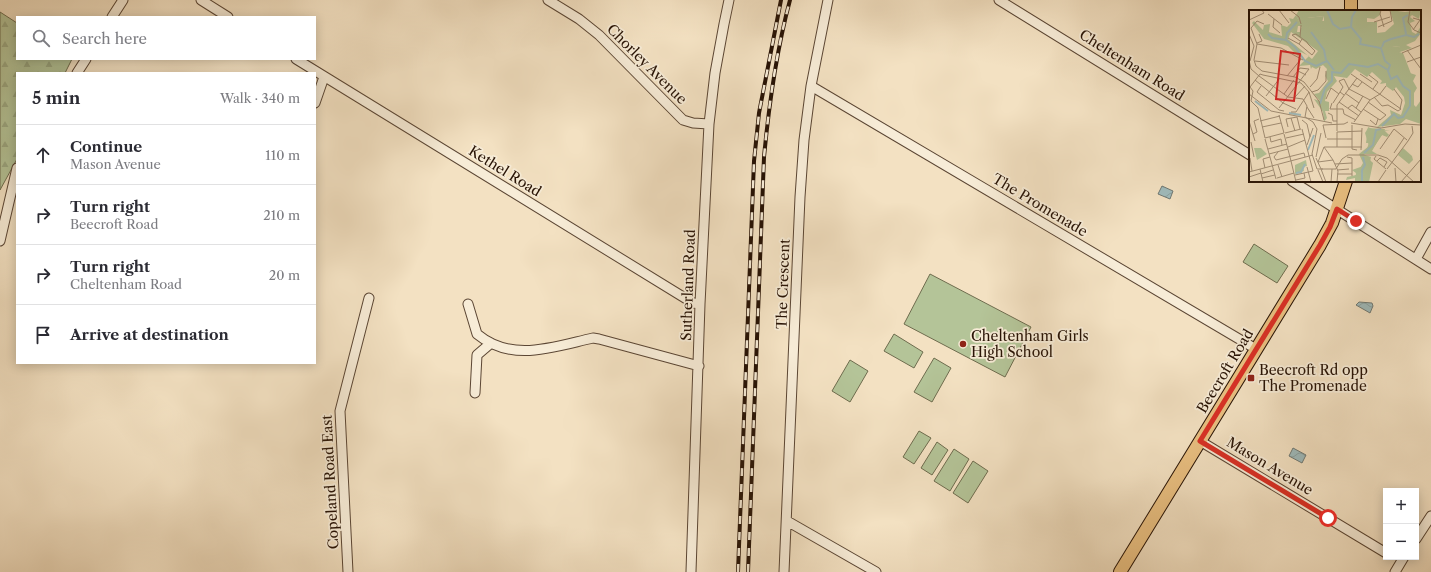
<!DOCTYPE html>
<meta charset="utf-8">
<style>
:root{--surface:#fff;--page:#f2f2f3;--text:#2b2b33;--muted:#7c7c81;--line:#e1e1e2}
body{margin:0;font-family:"Libre Caslon Text",serif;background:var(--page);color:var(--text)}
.controls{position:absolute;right:12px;bottom:12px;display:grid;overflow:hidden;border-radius:0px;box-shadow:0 2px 10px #0003}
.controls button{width:36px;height:36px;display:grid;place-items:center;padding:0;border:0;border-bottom:1px solid var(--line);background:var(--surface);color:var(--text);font:20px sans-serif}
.stop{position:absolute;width:12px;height:12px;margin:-9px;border:3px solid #d93025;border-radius:50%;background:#fff}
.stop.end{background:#d93025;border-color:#fff;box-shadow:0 1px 4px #0008}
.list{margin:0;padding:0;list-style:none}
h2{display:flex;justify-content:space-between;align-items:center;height:52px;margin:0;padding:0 16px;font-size:17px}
h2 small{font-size:13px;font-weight:400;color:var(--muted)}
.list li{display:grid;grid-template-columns:26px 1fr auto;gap:12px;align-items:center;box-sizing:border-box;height:60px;padding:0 16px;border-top:1px solid var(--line)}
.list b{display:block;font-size:15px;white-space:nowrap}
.list p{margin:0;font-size:13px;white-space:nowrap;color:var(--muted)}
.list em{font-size:13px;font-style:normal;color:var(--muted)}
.icon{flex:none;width:22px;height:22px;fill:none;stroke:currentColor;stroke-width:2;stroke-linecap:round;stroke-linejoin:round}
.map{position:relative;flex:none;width:1431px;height:572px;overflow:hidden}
.search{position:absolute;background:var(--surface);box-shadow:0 2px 10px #0003;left:16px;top:16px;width:300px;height:44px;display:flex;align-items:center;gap:10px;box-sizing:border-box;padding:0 14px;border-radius:0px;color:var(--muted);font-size:15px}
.panel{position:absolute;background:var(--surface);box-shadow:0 2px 10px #0003;left:16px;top:72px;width:300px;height:292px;border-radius:0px}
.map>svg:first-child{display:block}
.grass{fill:#b4c498;stroke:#6e6c4e}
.forest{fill:url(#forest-firs);stroke:#6e6c4e}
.water{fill:url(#water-waves);stroke:#6f7873}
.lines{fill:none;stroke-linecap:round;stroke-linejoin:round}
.minor-casing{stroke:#5b4634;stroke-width:11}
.major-casing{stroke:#281305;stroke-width:14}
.minor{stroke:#f7ecd7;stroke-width:9}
.major{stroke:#eac081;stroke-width:12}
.rail-casing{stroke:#281305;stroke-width:4}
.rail{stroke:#f7ecd7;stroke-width:2.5;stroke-dasharray:8;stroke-linecap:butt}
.route{stroke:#d93025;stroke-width:5}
.poi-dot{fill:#8f2418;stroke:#f7ecd7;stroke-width:1.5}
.labels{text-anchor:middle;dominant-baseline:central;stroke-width:3.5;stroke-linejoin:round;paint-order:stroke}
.street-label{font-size:14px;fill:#281305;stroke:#f7ecd7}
.poi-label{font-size:14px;fill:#281305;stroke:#f7ecd7;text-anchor:start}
.inset-river{fill:none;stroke:#9fbbbc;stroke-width:2}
.inset-road{fill:none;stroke:#a28f76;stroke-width:1}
.view{fill:#d62828;fill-opacity:0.15;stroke:#d62828;stroke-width:2}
.inset-edge{fill:none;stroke:#281305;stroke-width:2}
</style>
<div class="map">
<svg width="1431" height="572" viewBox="0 0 1431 572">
<defs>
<pattern id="forest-firs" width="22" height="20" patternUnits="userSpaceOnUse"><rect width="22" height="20" fill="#b4c498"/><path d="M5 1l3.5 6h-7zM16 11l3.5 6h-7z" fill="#9ba882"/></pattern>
<pattern id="water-waves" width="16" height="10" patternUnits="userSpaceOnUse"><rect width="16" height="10" fill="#9fbbbc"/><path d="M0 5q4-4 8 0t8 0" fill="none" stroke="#89a0a0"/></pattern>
</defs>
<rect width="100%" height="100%" fill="#f3e1c2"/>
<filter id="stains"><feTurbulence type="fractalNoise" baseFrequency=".005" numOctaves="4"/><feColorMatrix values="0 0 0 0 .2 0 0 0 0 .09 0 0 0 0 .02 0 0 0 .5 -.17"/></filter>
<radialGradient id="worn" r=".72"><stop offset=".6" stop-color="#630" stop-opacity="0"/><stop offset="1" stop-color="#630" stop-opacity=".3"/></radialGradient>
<!-- grass -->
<path class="grass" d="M1254 244 1288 266 1277 283 1243 262Z
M930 274 1031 327 1005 377 904 324Z
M894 334 923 352 914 368 884 351Z
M934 358 951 368 932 402 914 392Z
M850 360 868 371 850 402 832 391Z
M919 431 931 438 914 464 903 457Z
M937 442 948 450 932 475 921 468Z
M954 449 969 459 950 491 934 481Z
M973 461 988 471 968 503 953 493Z"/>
<!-- forest -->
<path class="forest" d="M0 12 17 23V59H72L65 73H17V159L0 190Z"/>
<!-- water -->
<path class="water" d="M1162 186 1173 191 1170 199 1158 194Z
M1359 302 1372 303 1373 306 1370 313 1356 305Z
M1293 448 1306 455 1302 463 1289 456Z"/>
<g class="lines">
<defs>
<path id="minor" d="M201 0 228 17
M548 0 579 19 599 35 683 120 693 123 709 124
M999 0 1250 155
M112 17 123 0
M296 59 693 303 700 304
M77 73 86 59
M811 86 1256 349
M315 103 324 77
M1292 181 1431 269
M0 241 17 168
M1416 259 1431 232
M468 304 477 334C512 363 553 347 593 338L599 339 699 366
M475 393 477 355 491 343
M1200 441 1386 553
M787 521 876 572
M1416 539 1431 516
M348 572 340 411 369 298
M691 572 700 304 709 124 715 73 724 24 729 0
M784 572 800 197 804 140 811 86 828 0
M1395 572 1404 557"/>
<path id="major" d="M1351 11V0
M1120 572 1320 245 1332 223 1346 181"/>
</defs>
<!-- minor casing -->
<use href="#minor" class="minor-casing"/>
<!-- major casing -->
<use href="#major" class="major-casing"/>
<!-- minor -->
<use href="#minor" class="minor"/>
<!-- major -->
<use href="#major" class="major"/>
<defs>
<path id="rail" d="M738 572 754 161 759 113 781 0
M748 572 764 157C769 104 776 52 790 0"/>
</defs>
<!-- rail casing -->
<use href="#rail" class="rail-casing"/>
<!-- rail -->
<use href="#rail" class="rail"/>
</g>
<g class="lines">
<!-- route -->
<path class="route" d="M1328 518 1200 441 1320 245 1330 227 1337 209 1356 221"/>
</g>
<!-- markers -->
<g class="poi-dot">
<circle cx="963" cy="344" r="4"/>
<rect x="1247" y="374" width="8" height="8" rx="2"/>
</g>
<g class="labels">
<!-- street labels -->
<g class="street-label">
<text transform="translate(647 64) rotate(45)">Chorley Avenue</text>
<text transform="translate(1132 65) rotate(32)">Cheltenham Road</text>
<text transform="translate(505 171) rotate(32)">Kethel Road</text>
<text transform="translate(1040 205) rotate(31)">The Promenade</text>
<text transform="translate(783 284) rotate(-88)">The Crescent</text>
<text transform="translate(688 285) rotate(-88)">Sutherland Road</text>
<text transform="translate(1225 371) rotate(-59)">Beecroft Road</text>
<text transform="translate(1270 466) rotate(31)">Mason Avenue</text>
<text transform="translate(330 482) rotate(-93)">Copeland Road East</text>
</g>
<!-- poi labels -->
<g class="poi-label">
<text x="971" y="336">Cheltenham Girls<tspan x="971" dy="16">High School</tspan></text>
<text x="1259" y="370">Beecroft Rd opp<tspan x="1259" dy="16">The Promenade</tspan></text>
</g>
</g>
<!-- overview -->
<g transform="translate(1249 10)">
<rect width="172" height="172" fill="#f3e1c2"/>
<path d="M53 0H132L131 5 125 9 118 8V12H128V23L136 22 145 14 141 0 156 2 172 0 170 9 163 5 161 7 166 11 161 13 163 22 167 24 172 16V23L166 31 157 35 163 38 148 43 151 36 143 37 148 43H153L161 63 167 65 164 71 168 78 165 83V95L167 97 172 90V114L157 109 151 114 128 117 142 105 141 100 152 105 156 93 155 87 147 77 144 81 137 76V73L131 74 133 71 123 62 118 67 106 59 98 68 85 66 88 71 78 82 76 91 80 92V101H76L78 108 75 112 74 102 65 89 71 91 65 84 70 83 79 71 76 66 78 59 74 55 67 59 63 57 62 59 61 55 50 56 60 46 52 42 49 46 39 36 15 29 3 13 5 11 14 20 15 15 21 14 22 7 20 22 33 26 32 15 38 17 42 13 40 8 44 9 47 5 52 16H49L48 22H51L53 15 75 21 68 17 72 11H75V6L58 8ZM42 22 69 41 63 49 39 29ZM119 118 136 119 135 122 140 125H133L130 129 123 141 128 144H115L124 153 106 172V168L97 170 98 167 107 165 114 153 110 144 120 136 116 123Z" fill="#b4c498" fill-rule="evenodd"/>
<path d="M50 0 58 2V8L75 6 71 18 82 20 84 28 91 32 88 41 60 17H52L47 5ZM151 36 150 42 154 43 164 69 152 73 147 65 142 69 141 55 136 49 150 44 142 43 143 37ZM119 117 127 121 141 120 136 121 140 125 138 127 133 125 123 140 112 144 117 141 120 133H117ZM5 138H12L18 144 8 150ZM154 138 163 146 164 150 160 154 149 145ZM116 145 122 147 121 152 124 153 120 172H106L107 163 103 160 117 155 114 149ZM57 150 58 156 54 157 55 161 46 164V155Z" fill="#b4c498"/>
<path class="inset-river" d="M78 0 84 14 91 19 102 17M107 0 103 7 102 17 112 29 111 34 132 38 136 51 141 55 139 61 142 69 148 66 154 76 161 81V96M62 22 75 40 77 50M19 24 23 28 37 30 46 37 56 51 67 56 78 51 85 60M157 24 154 8 159 5M37 30 38 23 48 12M133 37 135 32 142 29 157 25 165 27 170 24M6 91 19 101M71 94 76 78 83 71V62L92 63 100 54 119 57 129 54 139 60M40 103 52 105M133 116 145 104 149 108 154 107 161 96M59 140 65 125M115 143 124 135 127 120 132 119M47 163 52 162 56 154M113 172V160L116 155 114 147"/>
<path class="inset-road" d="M30 0 40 13M41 0 50 7 52 14M132 0 131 4 135 17M161 0 159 12 165 20 172 23M19 4 33 15M164 8 171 10 164 20M25 9 24 17 31 23M0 10 15 3 13 0M125 12 141 7M15 14 8 11 2 18 8 34 5 50 7 56 13 61 46 67 55 72 70 91 75 110M129 17 143 11 141 0M0 24 5 36 1 51M51 27 52 15M39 28 50 34M51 31 43 25 47 24 58 32 59 34 66 41 63 45 50 34 53 29M8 33 13 31 10 24M8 34 32 38 54 50M158 40 172 59M153 43 172 35M0 50 2 59 10 66 39 87 54 89 58 96 56 107 64 112M6 51 40 55M158 52 172 47M102 64 152 99M111 64 123 72M120 65 129 72 124 79M38 66 52 49M44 67 49 61 57 65M6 70 34 93M103 74 109 77 113 72M12 76 8 82 30 100 35 101M61 77 68 69 71 57M145 79 153 90 151 99M63 82 69 80 77 71V61M91 82 94 77 90 71 95 69 100 79 121 90M96 83 110 93M0 84 22 101 83 113M35 84 45 70M17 86 31 68M46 87 56 76M125 87 133 96 139 95 149 101 152 99M77 89 82 78 90 84M2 91 4 81 1 77 11 64 14 65 52 73 60 82 65 98M2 91 9 98 16 128M90 92 110 106M34 93 47 99M83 93 81 99H88M84 93 91 82 95 85M58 97 65 108M30 98 60 59 51 58 49 61M99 98 103 95 112 102M107 98 114 86M88 99H94L95 104 107 110M114 99 131 110 137 105 119 92M42 102H47L60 82M79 103 83 105 84 111H88M30 105 35 123M42 108 46 121M53 110 58 114 61 127M121 110 127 115 129 109M0 111 6 131M11 111 31 106M64 112 68 119 63 144 68 159H74M105 112 121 90 131 84 137 76M102 113 132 118 156 114 172 115M103 115V139L108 140M13 117 32 113M39 117 37 109 48 107 51 119M53 119 64 161M88 121V95L108 68M88 122 113 121M88 122V137M36 123 52 119M4 124 8 122 5 111 10 109M35 124 42 151M21 127 22 132 32 129 33 135M16 128 35 123M37 128 55 124M77 128 74 115 95 114 99 112M16 129 27 169M78 129H103M159 131 164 123 163 116M2 132 5 147M58 135 64 118M39 137 56 130M75 137 84 150M75 137H88M88 137H113M19 139 38 134M131 139 145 119 158 130M112 140 113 118M29 142 25 147 27 150 55 143 56 147M145 143 155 128M20 144 39 139M127 146 125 149 137 159M67 147 72 123M98 147 103 148V166M1 148 3 161M67 148 72 159M84 150 89 161 88 172M42 151 47 172M128 151 131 148 138 152 135 157M69 152 75 137M69 152 84 150M86 154 103 153M29 155 33 167M58 157 62 172M16 158 14 149 21 147M146 158 147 172M11 159 14 172M72 159H87L93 149 99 145H129L138 148 165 172M72 159 77 172M138 159 159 131M69 160 74 172M88 160 100 159M0 162 64 145M12 164 24 160M88 164H103M46 165 64 161M0 167 12 163M13 168 26 165M28 168 45 163M47 170 56 168 55 163M82 172 83 159M129 172 137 160M152 172 172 149"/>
<path class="view" d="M32 41 51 44 45 91 27 89Z"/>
<rect width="172" height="172" class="inset-edge"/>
</g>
<rect width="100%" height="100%" filter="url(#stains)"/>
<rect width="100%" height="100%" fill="url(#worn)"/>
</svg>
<div class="controls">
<button>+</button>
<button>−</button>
</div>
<div class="stop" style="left:1328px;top:518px"></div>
<div class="stop end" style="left:1356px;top:221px"></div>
<div class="search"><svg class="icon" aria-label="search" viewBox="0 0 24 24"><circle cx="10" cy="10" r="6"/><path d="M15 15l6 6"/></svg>Search here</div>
<section class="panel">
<h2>5 min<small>Walk · 340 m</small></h2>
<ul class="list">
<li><svg class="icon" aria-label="ahead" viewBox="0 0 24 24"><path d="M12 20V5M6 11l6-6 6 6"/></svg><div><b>Continue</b><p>Mason Avenue</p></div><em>110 m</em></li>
<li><svg class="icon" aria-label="right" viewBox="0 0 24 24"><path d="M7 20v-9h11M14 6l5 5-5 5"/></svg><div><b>Turn right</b><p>Beecroft Road</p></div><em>210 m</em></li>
<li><svg class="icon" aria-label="right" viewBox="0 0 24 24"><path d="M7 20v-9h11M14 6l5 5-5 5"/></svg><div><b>Turn right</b><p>Cheltenham Road</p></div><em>20 m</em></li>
<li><svg class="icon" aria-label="arrive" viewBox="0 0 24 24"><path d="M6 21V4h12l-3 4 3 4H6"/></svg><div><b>Arrive at destination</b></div></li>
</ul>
</section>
</div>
